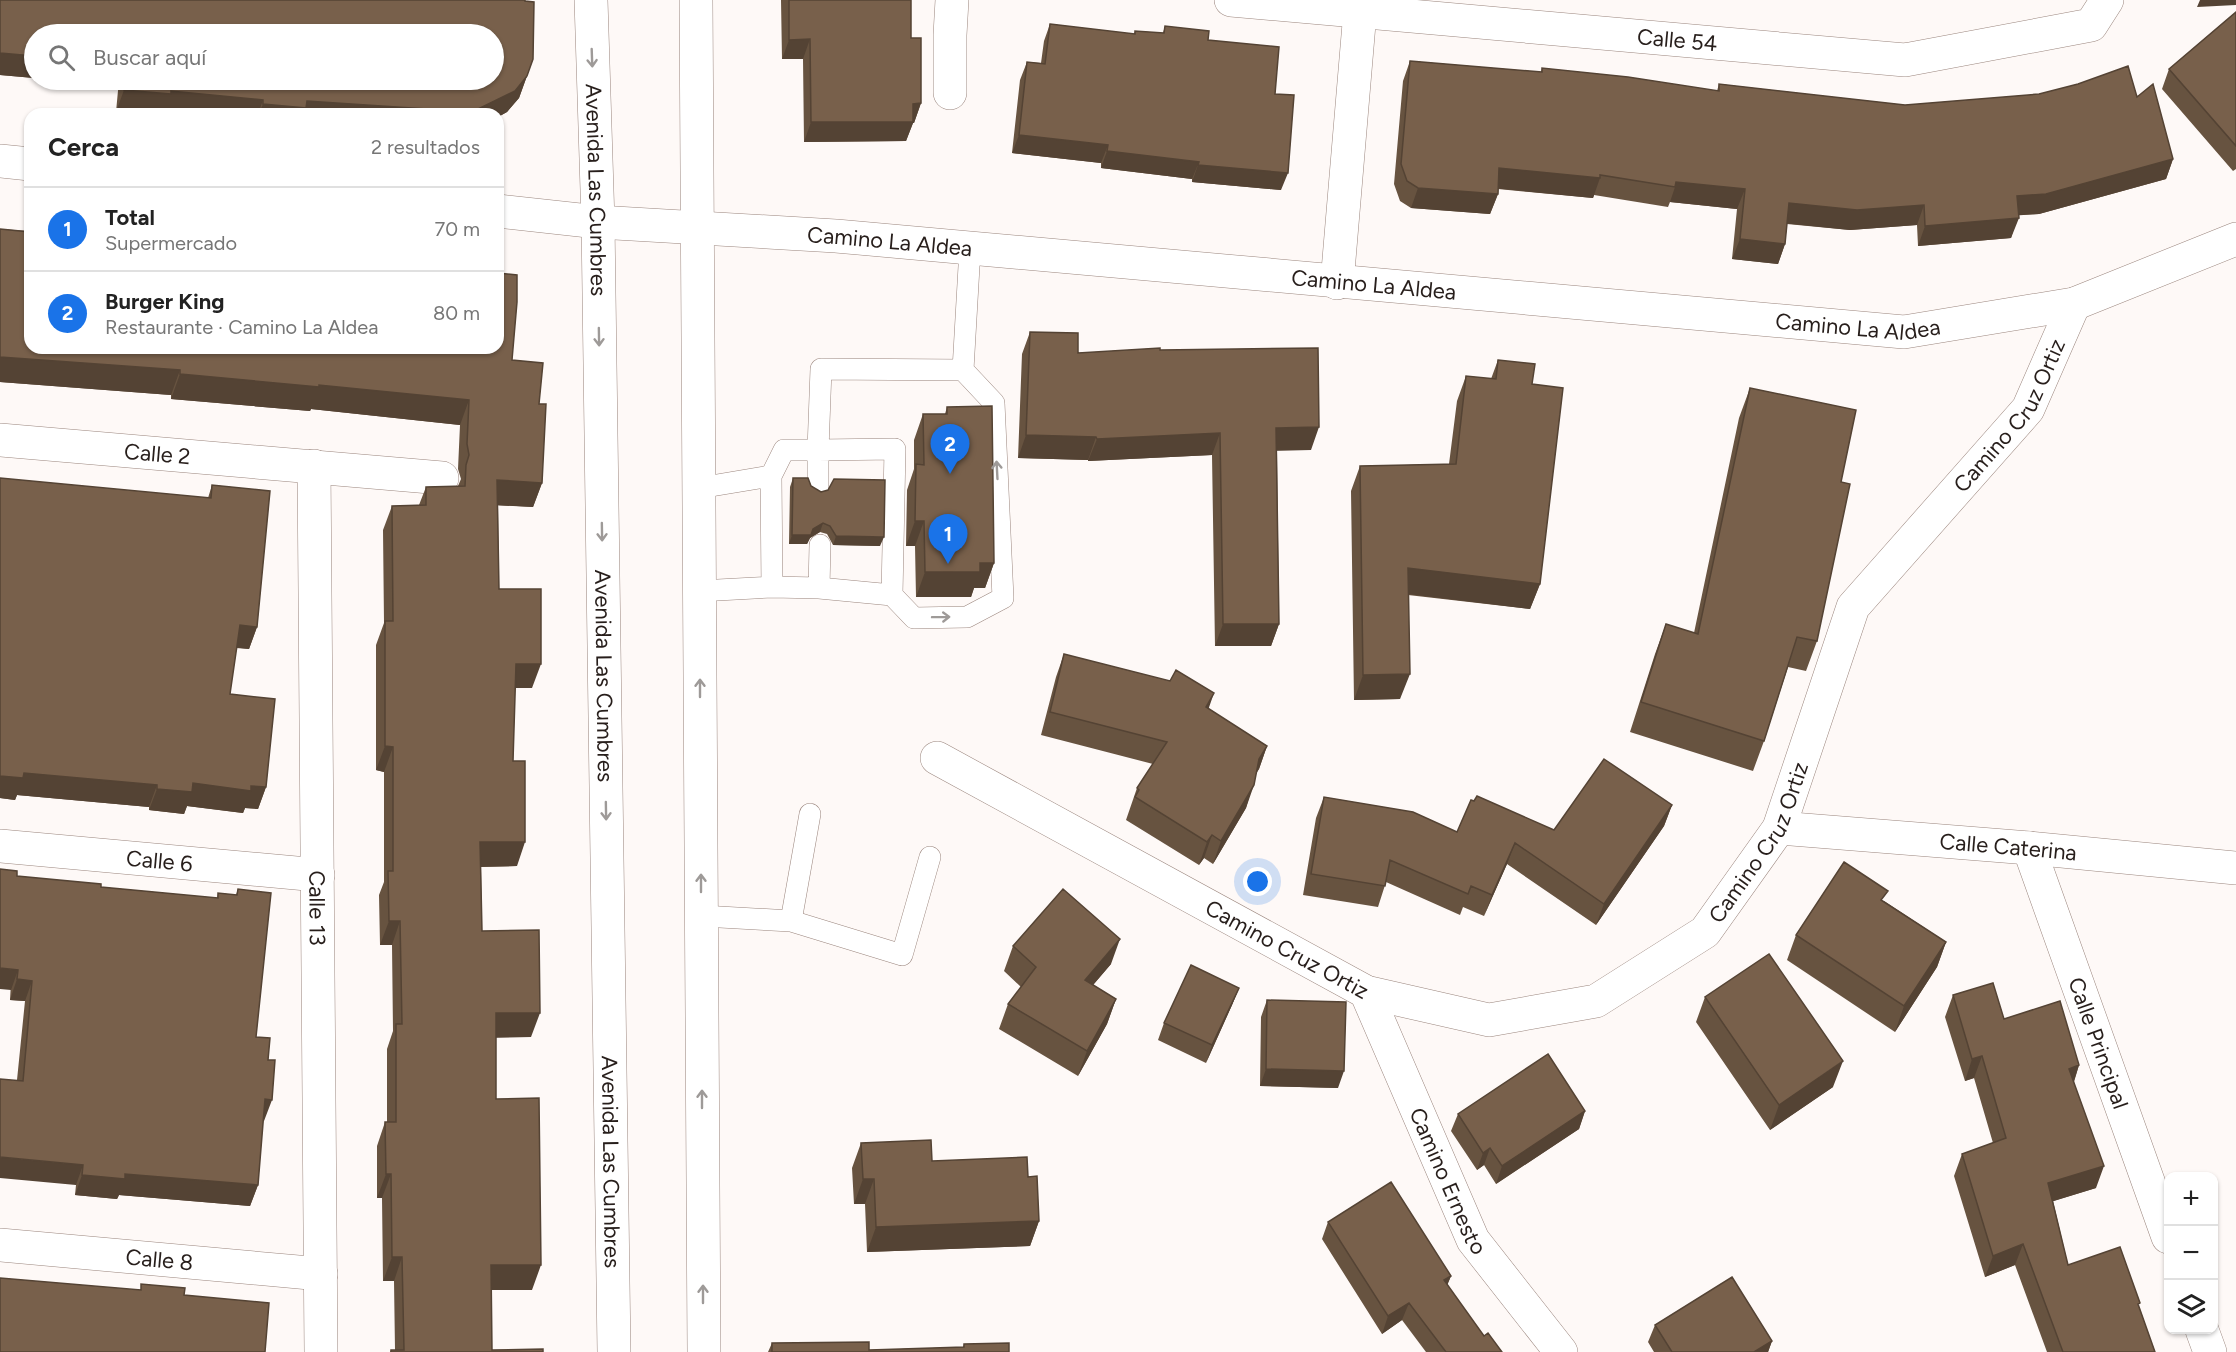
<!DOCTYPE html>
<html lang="es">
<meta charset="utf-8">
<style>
:root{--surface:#fff;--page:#f6f6f6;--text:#222;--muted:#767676;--line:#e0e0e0;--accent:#1a73e8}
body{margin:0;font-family:Figtree,sans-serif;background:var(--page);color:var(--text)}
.controls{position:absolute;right:18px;bottom:18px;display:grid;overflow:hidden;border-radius:12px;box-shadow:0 2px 4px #0004}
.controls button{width:54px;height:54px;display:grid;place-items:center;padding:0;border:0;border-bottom:2px solid var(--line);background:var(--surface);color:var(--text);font:30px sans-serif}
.you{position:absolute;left:1258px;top:882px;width:21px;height:21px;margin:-15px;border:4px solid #fff;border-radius:50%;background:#1a73e8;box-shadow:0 0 0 9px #1a73e833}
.badge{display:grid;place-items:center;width:39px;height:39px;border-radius:50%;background:var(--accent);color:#fff;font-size:20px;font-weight:700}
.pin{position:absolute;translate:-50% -50px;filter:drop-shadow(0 2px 3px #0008)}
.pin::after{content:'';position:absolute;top:32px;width:21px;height:18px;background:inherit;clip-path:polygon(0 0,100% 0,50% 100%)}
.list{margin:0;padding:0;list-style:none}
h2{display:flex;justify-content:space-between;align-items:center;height:78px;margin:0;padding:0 24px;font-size:26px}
h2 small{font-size:20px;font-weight:400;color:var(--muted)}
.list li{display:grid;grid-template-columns:39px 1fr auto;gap:18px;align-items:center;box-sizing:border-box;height:84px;padding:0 24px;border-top:2px solid var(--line)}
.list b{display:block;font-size:22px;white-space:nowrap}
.list p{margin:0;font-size:20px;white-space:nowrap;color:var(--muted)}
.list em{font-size:20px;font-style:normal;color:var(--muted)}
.icon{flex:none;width:33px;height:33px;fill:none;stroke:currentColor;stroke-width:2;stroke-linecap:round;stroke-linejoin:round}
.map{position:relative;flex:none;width:2236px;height:1352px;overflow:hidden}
.search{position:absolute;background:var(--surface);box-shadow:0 2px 4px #0004;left:24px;top:24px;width:480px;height:66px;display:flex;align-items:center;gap:15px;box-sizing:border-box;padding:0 21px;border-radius:33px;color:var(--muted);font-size:22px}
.panel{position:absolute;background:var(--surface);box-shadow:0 2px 4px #0004;left:24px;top:108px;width:480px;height:246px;border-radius:18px}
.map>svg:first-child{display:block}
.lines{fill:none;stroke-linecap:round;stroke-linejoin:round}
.lane-casing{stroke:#9b867e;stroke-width:22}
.street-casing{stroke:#9b867e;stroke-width:34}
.secondary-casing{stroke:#9b867e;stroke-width:34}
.highway-casing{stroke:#9b867e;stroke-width:34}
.lane{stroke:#fff;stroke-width:21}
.street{stroke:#fff;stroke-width:33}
.secondary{stroke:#fff;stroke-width:33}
.highway{stroke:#fff;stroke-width:33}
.wall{fill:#675340}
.shaded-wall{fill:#544334}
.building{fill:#78604b;stroke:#544334;stroke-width:1.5}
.oneway{stroke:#9e9a98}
.labels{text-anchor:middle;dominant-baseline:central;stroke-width:6;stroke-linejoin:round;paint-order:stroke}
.street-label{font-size:22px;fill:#271e1b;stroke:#fff}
</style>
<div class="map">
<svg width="2236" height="1352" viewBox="0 0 2236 1352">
<rect width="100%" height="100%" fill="#fef9f7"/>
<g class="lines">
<defs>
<path id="lane" d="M699 488 771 476
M772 587 819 588 820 545
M819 588 892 595 895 449 818 450 821 369 963 370 970 249
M699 591 772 587 771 476 784 450H818V488
M892 595 914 618 967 617 1003 598 994 403 963 370
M702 916 791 921 902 955 930 857
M791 921 810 814"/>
<g id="street">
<path id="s1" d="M1231 0 1905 60 2091 25 2107 0"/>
<path d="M950 93V35L952 0"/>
<path d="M1337 283 1361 0"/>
<path id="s2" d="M0 440 442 478"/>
<path id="s3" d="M314 466 321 1352"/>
<path id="s4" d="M937 758 1366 992 1489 1020 1596 1001 1705 932 1779 828 1853 607 2028 409 2074 304"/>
<path id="s5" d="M1779 828 2029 848 2236 868"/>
<path id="s6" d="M0 846 318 875"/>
<path id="s7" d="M2029 848 2168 1237"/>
<path id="s8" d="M1366 992 1473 1240 1561 1352"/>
<path id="s9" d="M0 1245 321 1274"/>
<path d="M2202 1330 2210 1352"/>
</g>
<g id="secondary">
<path d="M0 161 30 164"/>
<path id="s10" d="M498 211 598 222 836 236 1904 332 2074 304 2236 239"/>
</g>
<g id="highway">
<path id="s11" d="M591 0 598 222 614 1352"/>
<path d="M696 0 704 1352"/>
</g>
</defs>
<!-- lane casing -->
<use href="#lane" class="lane-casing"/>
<!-- street casing -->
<use href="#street" class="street-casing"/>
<!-- secondary casing -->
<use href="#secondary" class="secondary-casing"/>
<!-- highway casing -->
<use href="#highway" class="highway-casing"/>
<!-- lane -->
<use href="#lane" class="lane"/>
<!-- street -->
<use href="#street" class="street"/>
<!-- secondary -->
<use href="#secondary" class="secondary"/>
<!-- highway -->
<use href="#highway" class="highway"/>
</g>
<!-- wall -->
<path class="wall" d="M0 0H525V1L534 2 533 59 519 98 507 112 498 117V114H177L164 113V114H145L116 112 119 80H494V34H34V78L0 75Z
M781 0H911V38L921 103 914 123H913L906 141 804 142 803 59H782Z
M2236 12V169L2233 171 2162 89 2169 69Z
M1050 24 1134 34 1135 31 1163 33 1165 26 1208 40 1275 94 1281 190 1192 182V179L1101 168V163L1012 153 1020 80 1027 62 1041 63 1044 41Z
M1410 61 1541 72 1542 68 1717 91 1719 84 1905 105 2137 97 2173 159 2166 179 2039 214 2018 215 2011 238 1918 246 1917 225 1850 230 1787 224 1785 244 1778 264 1732 259 1737 209 1670 202 1668 207 1594 195 1593 198 1498 189V194L1490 214 1411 208 1400 201 1394 184 1403 81Z
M30 221V348L512 360 539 404 542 483 533 507 498 505 499 589 532 688H515L513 761 517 866 481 867 482 931 531 1037H496V1099L532 1290H492V1350L543 1352H390L391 1350H395L394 1281H383L382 1198H377V1146L385 1122H387V1049L393 1031 392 945H380L379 895 384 882V772L376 770V645L384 623 383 530 392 506 419 505 426 487 458 486 461 479 458 469 460 425 311 409 310 411 171 399V395L0 382V229L28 231Z
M1030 332 1078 353 1160 350 1311 450H1277L1279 624 1271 646H1215L1212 455 1088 461V460L1018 458 1022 354Z
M1498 360 1532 384 1540 584 1530 609 1408 595 1400 699 1354 700 1351 491 1360 466 1449 464 1457 401 1466 376 1491 379Z
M1750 388 1841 482 1817 641 1806 671 1788 667 1764 741 1753 771 1630 732 1655 654 1666 624 1694 633 1739 418Z
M947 407 994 563 985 588H974L971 597H916L915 546H906L907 490 914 469V440L923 414H945Z
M793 478 811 486 880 546 833 545 827 534 820 532 810 538 807 544H789L790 487Z
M212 485 257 627 249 649 236 648 230 694 266 787 258 809 245 808 243 813 187 806 184 814 149 810V807L17 795 15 800 0 798 208 498Z
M1064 654 1209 709 1267 746 1259 769 1256 773 1246 808 1213 864 1204 858 1199 865 1126 820 1137 788 1153 764 1041 735 1056 677Z
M1324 797 1457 832 1554 830 1672 805 1664 826 1596 925 1507 864 1484 916 1463 907 1460 915 1386 882 1378 907 1303 895 1316 818Z
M17 876 101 887 217 898 218 893 236 895 238 889 256 1037 264 1121 263 1120 258 1185 250 1206 119 1195 117 1199 75 1195 76 1185 17 1080 25 1001 10 1000Z
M1884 901 1946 942 1937 967 1895 1032 1787 960 1796 935Z
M1013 946 1111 964 1093 985 1116 999 1107 1024 1078 1076 999 1029 1008 1004 1021 987 1004 971Z
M1239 988 1232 1005 1206 1063 1158 1040 1164 1023Z
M1953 995 2004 1019 2079 1065 2074 1082 2096 1188 2053 1201 2068 1265 2139 1307 2155 1352H2047L2015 1265 1985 1277 1954 1176 1962 1154 1993 1143 1974 1078 1965 1081 1945 1017Z
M1705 997 1833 1087 1770 1130 1696 1022Z
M1267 1000 1338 1088 1260 1086 1261 1017Z
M1585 1111 1579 1129 1496 1184 1484 1165 1477 1170 1451 1131 1458 1114Z
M861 1143 932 1161 1028 1177 1039 1221 1030 1246 867 1252 865 1204H854L852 1168Z
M1328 1222 1451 1276 1447 1285 1484 1336 1502 1352H1426L1402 1320 1382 1334 1322 1239Z
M1655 1325 1772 1341 1768 1352H1654L1648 1342Z
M772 1343 869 1350 963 1347 964 1344 1009 1352H768Z"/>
<!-- shaded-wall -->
<path class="shaded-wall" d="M2200 0H2236V5L2197 7Z
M810 39 803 59H782L789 40Z
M0 53 34 56V78L0 75Z
M527 76 519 98 507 112 498 117V114H259L263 104 307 101Z
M124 90 171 91 263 100 258 114H177L164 113V114H145L116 112Z
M921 103 914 123H913L906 141 804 142 811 122 913 104Z
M1019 135 1108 145 1101 163 1012 153Z
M1107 151 1199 162 1192 179 1101 168Z
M2173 159 2166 179 2039 214 2009 216 2017 196Z
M1198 165 1288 173 1281 190 1192 182Z
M1499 168 1600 178 1593 198 1492 188Z
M1676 182 1745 189 1737 209 1670 202 1675 187Z
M1418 188 1498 194 1490 214 1411 208Z
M1789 203 1924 205 1917 225 1850 230 1782 223Z
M2019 218 2011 238 1918 246 1925 226Z
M1740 239 1785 244 1778 264 1732 259Z
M0 357 180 370 171 395 0 382Z
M180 374 319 385 469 400 460 425 311 409 310 411 171 399Z
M1319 427 1311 450 1268 451 1276 428Z
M1220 433 1212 455 1088 461 1097 439Z
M1026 435 1096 437 1088 460 1018 458Z
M497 480 542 483 533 507 489 505Z
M915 521H924L915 546H906Z
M823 523 820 532 810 538 807 544H789L792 535 813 529Z
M836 536 884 537 880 546 833 545Z
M980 563H994L985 588H974L971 597H916L925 572Z
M1408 568 1540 584 1530 609 1399 593Z
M1223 624H1279L1271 646H1215Z
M240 625 257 627 249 649 232 647Z
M516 664H541L532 688H507Z
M1410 674 1400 699 1354 700 1363 675Z
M1214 693 1206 716V707Z
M385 746 393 747 384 772 376 770Z
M1267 746 1259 769 1251 782 1259 759Z
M24 773 157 785 149 807 17 795 15 800 0 798V776Z
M193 783 251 786 266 787 258 809 245 808 243 813 187 806 184 814 149 810 157 789Z
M1254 785 1246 808 1213 864 1221 841Z
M1672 805 1664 826 1596 925 1604 904Z
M1212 835 1204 858 1199 865 1207 842Z
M480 842H525L517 866 471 867Z
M1515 843 1507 864 1484 916 1492 895Z
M389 921H400L392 945H380Z
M1120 939 1111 964 1076 1005 1085 980Z
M1946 942 1937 967 1895 1032 1904 1006Z
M0 968 18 970 11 990 0 989Z
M17 979 32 981 25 1001 10 1000Z
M1239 988 1232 1005 1206 1063 1212 1045Z
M1116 999 1107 1024 1078 1076 1087 1051Z
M496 1013H540L531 1037 488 1038Z
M1982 1056 1974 1078 1965 1081 1972 1059Z
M1843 1061 1833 1087 1770 1130 1779 1105Z
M2079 1065 2072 1087 2069 1069Z
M1266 1069 1344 1071 1338 1088 1260 1086Z
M265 1099 272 1100 264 1121 258 1120Z
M1585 1111 1579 1129 1496 1184 1502 1166Z
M1490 1148 1484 1165 1477 1170 1483 1153Z
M0 1157 83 1165 76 1185 0 1178Z
M2104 1166 2096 1188 2041 1205 2048 1183Z
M125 1174 258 1185 250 1206 119 1195 117 1199 75 1195 82 1175Z
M386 1174H391L382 1198H377Z
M863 1179H874L865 1204H854Z
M1039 1221 1030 1246 867 1252 876 1227Z
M2023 1244 2015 1265 1985 1277 1993 1256Z
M392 1257H402L394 1281H383Z
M491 1265H541L532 1290H482Z
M1451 1276 1444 1293V1280Z
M1409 1303 1402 1320 1382 1334 1388 1316Z
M1772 1341 1768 1352H1754Z"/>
<!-- building -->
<path class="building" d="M0 0H525V1L534 2 533 59 527 76 515 91 472 112 307 101 306 108 263 104V100L171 91V94L124 90 125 80H494V34H34V56L0 53Z
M789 0H911V38H921V103L913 104V122H811L810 39 789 40Z
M2236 12V146L2169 69Z
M1050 24 1135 34V31L1164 33 1165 26 1209 31 1208 40 1279 47 1275 94 1294 95 1288 173 1198 165 1199 162 1107 151 1108 145 1019 135 1027 62 1045 64Z
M1410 61 1542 72V68L1628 77 1719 91V84L1905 105 2039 94 2078 84 2128 66 2137 97 2153 84 2173 159 2046 194 2017 196 2019 218 1925 226 1924 205 1857 210 1789 203 1785 244 1740 239 1745 189 1676 182 1675 187 1600 175V178L1499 168 1498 194 1418 188 1407 181 1401 164Z
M0 229 30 232V348H498V273L517 275V302L512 360 543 363 539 404H546L542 483 497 480 499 589H541V664H516L513 761H525V842H480L482 931 539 930 540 1013H496V1099L539 1098 541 1265H491L492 1350 543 1349V1352H391V1350H404L402 1257H392L391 1174H386L385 1122H396V1024H402L400 921H389L388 871H393V747L385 746V621H393L392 506 426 505V487L465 486 466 465 469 455 467 444 469 400 319 385V387L180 374V370L0 357Z
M1030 332 1078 333V353L1160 348V350L1318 348 1319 427 1276 428 1279 624H1223L1220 433 1097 439 1096 437 1026 435Z
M1498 360 1535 364 1532 384 1563 388 1540 584 1408 568 1410 674 1363 675 1360 466 1456 464 1466 376 1496 379Z
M1750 388 1856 410 1841 482 1850 484 1817 641 1797 637 1764 741 1641 702 1666 624 1698 634Z
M992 406 994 563H980V572H925L924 521H915L916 464 924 465 923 414H947V407Z
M0 478 211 498 212 485 270 491 257 627 240 625 230 694 275 699 266 787 251 786V791L193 783 192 792 157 789V785L24 773 23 778 0 776Z
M793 478H808L811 486 821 492 828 490 834 479 885 480 884 537 836 536 830 526 823 523 813 529 811 535H792Z
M1064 654 1170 681 1176 670 1214 693 1206 707 1267 746 1259 759 1254 785 1221 841 1212 835 1207 842 1135 797 1139 790 1137 788 1167 742 1050 712Z
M1604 759 1672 805 1604 904 1515 843 1492 895 1471 886 1468 894 1390 860 1385 886 1311 874 1324 797 1413 812 1457 832 1471 800 1474 801 1477 796 1554 830Z
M1844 862 1888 891 1881 900 1946 942 1904 1006 1796 935Z
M0 869 17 871V876L101 884V887L218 898V893L237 895 238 889 271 893 256 1037 270 1038 268 1060H275L272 1100 265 1099 258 1185 125 1174V1179L82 1175 83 1165 0 1157V1079L23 1081 32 981 17 979 18 970 0 968Z
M1063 889 1120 939 1085 980 1116 999 1087 1051 1008 1004 1036 967 1013 946Z
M1769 954 1843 1061 1779 1105 1705 997Z
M1191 965 1239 988 1212 1045 1164 1023Z
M1993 983 2004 1019 2060 1001 2079 1065 2069 1069 2104 1166 2048 1183 2068 1265 2120 1247 2140 1303 2138 1304 2155 1352H2063L2023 1244 1993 1256 1962 1154 2006 1138 1982 1056 1972 1059 1953 995Z
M1267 1000 1346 1002 1344 1071 1266 1069Z
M1548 1054 1585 1111 1502 1166 1490 1148 1483 1153 1458 1114Z
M931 1140 932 1161 1027 1157 1028 1177 1037 1176 1039 1221 876 1227 874 1179H863L861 1143Z
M1391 1182 1451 1276 1444 1280 1484 1336 1488 1333 1502 1352H1446L1409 1303 1388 1316 1328 1222Z
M1732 1277 1772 1341 1754 1352H1672L1655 1325Z
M0 1278 141 1290V1284L185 1288 184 1295 269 1303 265 1352H0Z
M869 1342V1350L964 1347V1344L1009 1343V1352H772V1343Z"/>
<!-- one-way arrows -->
<defs><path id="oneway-shaft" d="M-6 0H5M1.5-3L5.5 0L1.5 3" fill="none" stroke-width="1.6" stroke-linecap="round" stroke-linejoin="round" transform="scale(1.5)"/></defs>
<g class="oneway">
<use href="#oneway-shaft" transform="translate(592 58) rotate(88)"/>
<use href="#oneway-shaft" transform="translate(599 337) rotate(89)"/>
<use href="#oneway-shaft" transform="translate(997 470) rotate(-93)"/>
<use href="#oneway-shaft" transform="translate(602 532) rotate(89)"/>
<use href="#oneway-shaft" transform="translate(941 617) rotate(-1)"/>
<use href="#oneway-shaft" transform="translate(700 688) rotate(-90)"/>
<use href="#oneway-shaft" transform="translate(606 811) rotate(89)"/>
<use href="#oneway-shaft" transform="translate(701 883) rotate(-90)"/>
<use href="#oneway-shaft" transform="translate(702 1099) rotate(-90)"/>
<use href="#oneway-shaft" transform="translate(703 1294) rotate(-90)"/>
</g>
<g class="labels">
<!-- street labels -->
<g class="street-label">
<text stroke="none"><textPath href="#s1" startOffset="448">Calle 54</textPath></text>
<text stroke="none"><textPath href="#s11" startOffset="190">Avenida Las Cumbres</textPath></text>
<text stroke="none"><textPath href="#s10" startOffset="393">Camino La Aldea</textPath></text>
<text stroke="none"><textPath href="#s10" startOffset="879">Camino La Aldea</textPath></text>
<text stroke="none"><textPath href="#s10" startOffset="1365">Camino La Aldea</textPath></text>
<text stroke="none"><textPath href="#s4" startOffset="1462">Camino Cruz Ortiz</textPath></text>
<text stroke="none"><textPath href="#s2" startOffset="158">Calle 2</textPath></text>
<text stroke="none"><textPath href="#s11" startOffset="676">Avenida Las Cumbres</textPath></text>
<text stroke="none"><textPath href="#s4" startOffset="958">Camino Cruz Ortiz</textPath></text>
<text stroke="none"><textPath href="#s5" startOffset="230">Calle Caterina</textPath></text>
<text stroke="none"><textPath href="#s6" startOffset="160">Calle 6</textPath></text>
<text stroke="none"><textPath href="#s3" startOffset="442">Calle 13</textPath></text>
<text stroke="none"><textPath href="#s4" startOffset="399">Camino Cruz Ortiz</textPath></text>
<text stroke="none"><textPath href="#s7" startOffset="207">Calle Principal</textPath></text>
<text stroke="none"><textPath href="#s11" startOffset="1162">Avenida Las Cumbres</textPath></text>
<text stroke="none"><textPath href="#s8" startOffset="206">Camino Ernesto</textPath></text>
<text stroke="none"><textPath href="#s9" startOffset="160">Calle 8</textPath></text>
</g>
</g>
</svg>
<div class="controls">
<button>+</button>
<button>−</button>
<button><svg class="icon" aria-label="layers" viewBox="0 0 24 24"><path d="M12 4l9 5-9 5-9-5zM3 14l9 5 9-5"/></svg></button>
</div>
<div class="you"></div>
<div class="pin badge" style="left:948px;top:564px">1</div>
<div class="pin badge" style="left:950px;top:474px">2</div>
<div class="search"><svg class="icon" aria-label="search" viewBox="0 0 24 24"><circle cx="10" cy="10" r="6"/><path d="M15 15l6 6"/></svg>Buscar aquí</div>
<section class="panel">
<h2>Cerca<small>2 resultados</small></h2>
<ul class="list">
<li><span class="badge">1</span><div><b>Total</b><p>Supermercado</p></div><em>70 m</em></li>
<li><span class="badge">2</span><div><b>Burger King</b><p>Restaurante · Camino La Aldea</p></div><em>80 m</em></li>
</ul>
</section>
</div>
